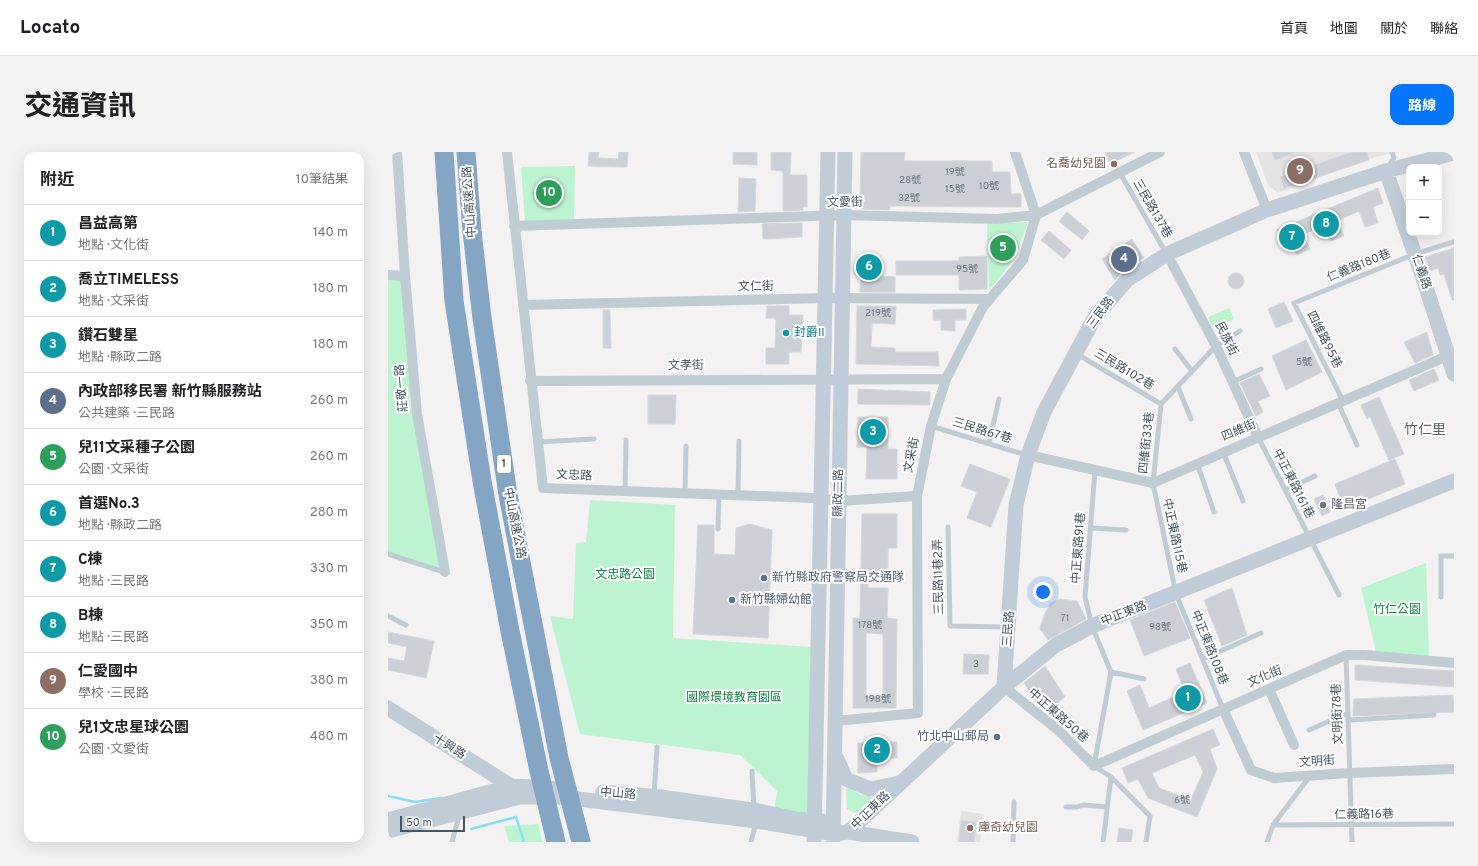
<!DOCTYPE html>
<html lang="zh-TW">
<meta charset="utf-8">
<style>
:root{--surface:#fff;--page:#f2f2f2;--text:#202124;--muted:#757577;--line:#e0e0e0;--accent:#0576f9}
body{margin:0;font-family:Overpass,"Noto Sans TC",sans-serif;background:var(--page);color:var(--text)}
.controls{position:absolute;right:12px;top:12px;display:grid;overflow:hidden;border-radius:8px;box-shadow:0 4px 16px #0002}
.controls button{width:36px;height:36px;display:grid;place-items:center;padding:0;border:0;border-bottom:1px solid var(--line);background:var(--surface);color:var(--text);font:20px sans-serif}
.scale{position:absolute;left:12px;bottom:10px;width:65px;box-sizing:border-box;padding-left:4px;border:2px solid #465561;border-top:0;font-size:11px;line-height:14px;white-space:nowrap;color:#465561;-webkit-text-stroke:3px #fff;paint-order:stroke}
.you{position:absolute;left:655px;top:440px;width:14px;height:14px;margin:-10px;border:3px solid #fff;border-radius:50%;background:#1a73e8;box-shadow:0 0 0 6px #1a73e833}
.badge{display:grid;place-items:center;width:26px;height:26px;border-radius:50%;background:var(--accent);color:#fff;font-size:13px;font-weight:700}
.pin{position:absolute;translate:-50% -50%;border:2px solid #fff;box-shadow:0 1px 4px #0006}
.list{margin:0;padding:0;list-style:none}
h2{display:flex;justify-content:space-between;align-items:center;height:52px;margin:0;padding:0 16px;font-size:17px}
h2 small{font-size:13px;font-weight:400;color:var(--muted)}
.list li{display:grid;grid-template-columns:26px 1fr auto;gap:12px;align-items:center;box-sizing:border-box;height:56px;padding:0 16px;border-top:1px solid var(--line)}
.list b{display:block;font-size:15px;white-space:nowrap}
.list p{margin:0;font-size:13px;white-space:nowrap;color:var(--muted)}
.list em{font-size:13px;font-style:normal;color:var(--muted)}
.map{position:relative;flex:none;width:1066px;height:690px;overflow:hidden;border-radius:12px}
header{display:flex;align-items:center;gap:24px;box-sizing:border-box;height:56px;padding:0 20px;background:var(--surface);border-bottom:1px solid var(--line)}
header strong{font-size:19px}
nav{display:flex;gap:22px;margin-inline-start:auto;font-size:14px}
.intro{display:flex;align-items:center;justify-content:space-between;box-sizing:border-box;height:96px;padding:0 24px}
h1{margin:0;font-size:28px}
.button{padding:10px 18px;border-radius:12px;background:var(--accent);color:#fff;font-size:14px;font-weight:700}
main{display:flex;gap:24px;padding:0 24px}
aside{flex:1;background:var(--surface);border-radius:12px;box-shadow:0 4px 16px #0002}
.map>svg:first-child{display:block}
.education{fill:#e5e2e3}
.green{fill:#bcf4d0}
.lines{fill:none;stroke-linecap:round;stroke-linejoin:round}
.stream{stroke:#84e1f6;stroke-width:2.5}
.building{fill:#ccd0d6;stroke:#d4d7dd;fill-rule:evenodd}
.lane{stroke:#c0ccd4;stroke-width:5}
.street{stroke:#c0ccd4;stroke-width:10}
.secondary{stroke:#c0cdd9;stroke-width:15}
.highway{stroke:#84a5c4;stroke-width:19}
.education-dot{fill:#8d6e63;stroke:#fff;stroke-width:1.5}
.culture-dot{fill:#0f9aa8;stroke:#fff;stroke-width:1.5}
.worship-dot{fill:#6b7280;stroke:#fff;stroke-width:1.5}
.service-dot{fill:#5c6f8a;stroke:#fff;stroke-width:1.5}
.labels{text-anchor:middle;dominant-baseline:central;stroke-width:4;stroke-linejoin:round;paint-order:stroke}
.number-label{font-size:10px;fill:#68747e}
.shield{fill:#fff;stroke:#7e8890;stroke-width:1}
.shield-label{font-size:11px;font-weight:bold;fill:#465561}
.education-label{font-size:12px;fill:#785e54;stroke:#fff;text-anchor:end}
.street-label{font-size:12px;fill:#465561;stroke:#fff}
.culture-label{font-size:12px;fill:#0d838f;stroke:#fff;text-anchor:start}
.worship-label{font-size:12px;fill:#5b616d;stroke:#fff;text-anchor:start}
.park-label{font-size:12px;fill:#0d8646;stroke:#fff}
.service-label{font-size:12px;fill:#4e5e75;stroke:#fff;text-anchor:start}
.quarter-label{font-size:14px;fill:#5c6167;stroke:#fff}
</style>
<header>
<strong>Locato</strong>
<nav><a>首頁</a><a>地圖</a><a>關於</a><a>聯絡</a></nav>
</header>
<div class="intro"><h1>交通資訊</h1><a class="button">路線</a></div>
<main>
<aside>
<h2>附近<small>10筆結果</small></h2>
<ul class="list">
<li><span class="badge" style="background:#0f9aa8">1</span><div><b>昌益高第</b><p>地點 · 文化街</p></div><em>140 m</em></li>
<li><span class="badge" style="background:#0f9aa8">2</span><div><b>喬立TIMELESS</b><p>地點 · 文采街</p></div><em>180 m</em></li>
<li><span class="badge" style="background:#0f9aa8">3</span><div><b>鑽石雙星</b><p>地點 · 縣政二路</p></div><em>180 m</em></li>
<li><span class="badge" style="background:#5c6f8a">4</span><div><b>內政部移民署 新竹縣服務站</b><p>公共建築 · 三民路</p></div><em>260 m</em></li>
<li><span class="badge" style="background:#2e9e5b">5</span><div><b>兒11文采種子公園</b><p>公園 · 文采街</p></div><em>260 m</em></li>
<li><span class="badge" style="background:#0f9aa8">6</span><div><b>首選No.3</b><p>地點 · 縣政二路</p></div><em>280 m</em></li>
<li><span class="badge" style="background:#0f9aa8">7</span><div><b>C棟</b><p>地點 · 三民路</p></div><em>330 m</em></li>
<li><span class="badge" style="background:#0f9aa8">8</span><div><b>B棟</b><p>地點 · 三民路</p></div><em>350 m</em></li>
<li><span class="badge" style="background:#8d6e63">9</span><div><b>仁愛國中</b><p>學校 · 三民路</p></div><em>380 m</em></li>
<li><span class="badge" style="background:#2e9e5b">10</span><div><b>兒1文忠星球公園</b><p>公園 · 文愛街</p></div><em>480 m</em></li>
</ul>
</aside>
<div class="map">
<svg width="1066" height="690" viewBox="0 0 1066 690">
<rect width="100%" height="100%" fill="#f3f1f1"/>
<!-- education -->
<path class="education" d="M868 0H1010L988 5 890 41 880 33Z
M573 659 596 662 592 690H569Z"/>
<!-- green -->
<path class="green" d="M187 14 186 67 137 71 133 15Z
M640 70 626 107 601 138 599 72Z
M0 123 17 124 29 262 57 420 0 401Z
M841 156 846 167 825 177 820 165Z
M202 348 287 353 285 486 424 495 421 663 386 659 389 639 352 603 192 582 162 464 185 467 188 391 198 390Z
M1038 411 1041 504 988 500 973 436Z
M458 634 473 643 485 645 467 661 459 657Z
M150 672 154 690H121L116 674Z"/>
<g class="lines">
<!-- stream -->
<path class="stream" d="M0 644 27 650 53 646
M83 677 128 665 136 690"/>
</g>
<!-- building -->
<path class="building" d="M201 0H211L210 6 230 7 231 0H240L239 15 200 14Z
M345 0H369V13L345 12Z
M383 0H403L402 23H419V55H415V58L395 59V19L383 18Z
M473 0H517L516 9H604V20H622L623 42H633V55L502 54V58L472 57Z
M717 0H747L722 12Z
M884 0H907V1L887 8Z
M964 0H979L981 8 896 36 892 25Z
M351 26 368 27 367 59 350 60Z
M990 36 995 51 985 55 990 71 977 75 971 59 949 69 956 84 943 89 936 74 915 82 922 97 909 103 902 88 894 91 889 78Z
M679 60 701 79 694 88 671 69Z
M414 71V85L375 87 374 72Z
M661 79 683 98 676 107 653 88Z
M744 87 756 106 734 120 727 128 714 107Z
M1066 96V148H1064L1056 122 1052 123 1050 116 1042 119 1037 105Z
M474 104 490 105V124L507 125V140H472Z
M599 104V137L571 138V123H508V109H571V105Z
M840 129a8 8 0 1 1 16 0a8 8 0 1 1-16 0Z
M896 150 905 169 888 176 880 157Z
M379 154H401V163H415L413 200H401V212H378V196H387L388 166H378Z
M469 154H508L507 172 484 171 483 195 507 196V200H550L551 214 468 212Z
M578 157V168H567V179L553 178V168H545V158Z
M215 158H222L223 196H215Z
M1039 180 1045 203 1027 211 1016 190Z
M918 188 934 220 898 238 884 204Z
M1046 217 1051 228 1026 239 1021 228Z
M871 222 882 244 870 249 875 260 868 264 852 231Z
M470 237 542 240V253L470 252Z
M260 243H288L287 272H260Z
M991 245 1016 302 1001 308 982 265 979 267 973 253Z
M470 265H500V297H509V327H478L479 295H469Z
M1007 307 1017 332 956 357 947 332Z
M582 312 622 327 603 375 579 366 589 340 573 334Z
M935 343 943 359 934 364 926 347Z
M474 362H509V396H500V422L480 421V436H500L499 466 509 467 508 556H465V466H472ZM478 481 495 482V544H478Z
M362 372 384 378 380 486 305 482 310 373H326V402L347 403 348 376Z
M844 436 859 483 834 494 816 448Z
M672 447 689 449 698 467 660 488 652 477 656 463 663 451Z
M787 450 802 486 756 504 742 468Z
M0 480 46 489 38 526 0 518V506L16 509 19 495 0 491Z
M576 502 601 503 600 522H575Z
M802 511 819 551 755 578 739 539 752 533 761 556 797 540 788 517Z
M967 513 1066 519V535L967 528Z
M657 514 677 545 658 560 652 556 636 531Z
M1065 543 1066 560 965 564 966 547Z
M825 577 832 593 822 597 829 617 809 665 760 646 750 627 740 631 734 616ZM807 603 815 620 803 648 771 636 764 621Z
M509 590V606H489V620L470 621V591Z
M573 669 588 670 586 690H571Z
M731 676 745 678 743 690H729Z"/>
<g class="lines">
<!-- lane -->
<path class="lane" d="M1000 15 1006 6 1004 0
M732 21 778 101
M787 197 804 219
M689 202 773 252
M845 230 873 217
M790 235 803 267
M955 249 906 151 1027 102 1066 90
M950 251 969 293
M773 252 765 331 788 442 835 557
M773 252 828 194 852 179
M543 274 638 303
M870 285 951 443
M150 290 206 287
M601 291 611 247
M835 300 855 349
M809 311 826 360
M707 318 697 445 704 474 723 520 706 614 723 625 762 664 758 690
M897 338 927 324
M237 339 238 288
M297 341 298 294
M350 343 351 289
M560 375 562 474 618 475
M702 376 738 378
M330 377 331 343
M0 402 56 420
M1053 445V404H1066
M0 464 18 473
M958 503 964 690
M815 507 873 481
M723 520 756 527
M961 568 1046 563
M921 578 960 561
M364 619 366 657
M266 644 269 595
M678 655H689L695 653 719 655
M885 673 1066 672
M64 690 71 664
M363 690 368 670
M625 690 626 650
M715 690 723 625
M879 690 885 673 922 624"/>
<!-- street -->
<path class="street" d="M9 0 17 124 29 262 57 420
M119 0 155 336 425 346 451 349 529 344
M856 0 879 58
M126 74 456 63 609 67 648 63 772 0
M779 102 828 194 870 285
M0 123 17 124
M135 153 437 146 601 147
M142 229 558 227
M640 303 765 331 1066 201
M616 535 670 578 706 614 958 503H977L1066 511
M881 537 906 593
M835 557 863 618 886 626 961 621 1066 617
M448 569 530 561 529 344 543 274 558 227 595 155 635 108 648 63 627 0"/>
<!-- secondary -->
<path class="secondary" d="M998 19 1036 129 1066 222
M616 535 628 353 640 303 656 260 707 165 739 128 779 102 879 58 998 19 1066 1
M0 556 123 634 126 638
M449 607 458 627 482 637 512 631
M215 640 273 645 371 659 408 667 434 669
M0 668 123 634 163 636
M0 679 132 645H174L368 669 446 682 460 680 524 690
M460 680 616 535 668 493 704 474 1066 329
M426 690 440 0
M445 690 457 0"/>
<!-- highway -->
<path class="highway" d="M56 0 66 149 94 329 122 479 151 619 168 690
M78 0 84 79 94 166 120 343 171 606 193 690"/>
</g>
<!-- markers -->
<g class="education-dot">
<circle cx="726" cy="12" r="4"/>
<circle cx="582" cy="676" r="4"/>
</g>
<circle class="culture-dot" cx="398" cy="181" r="4"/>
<circle class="worship-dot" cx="935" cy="353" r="4"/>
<g class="service-dot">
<circle cx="376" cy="426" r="4"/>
<circle cx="344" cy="448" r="4"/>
<circle cx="609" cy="585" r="4"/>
</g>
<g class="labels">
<!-- number labels -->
<g class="number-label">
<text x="567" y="20">19號</text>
<text x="522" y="28">28號</text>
<text x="601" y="34">10號</text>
<text x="567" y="37">15號</text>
<text x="521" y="46">32號</text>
<text x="579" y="117">95號</text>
<text x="490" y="161">219號</text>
<text x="916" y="210">5號</text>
<text x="677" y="466">71</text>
<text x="482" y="473">178號</text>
<text x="772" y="475">98號</text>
<text x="588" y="512">3</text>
<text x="490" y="547">198號</text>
<text x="794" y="648">6號</text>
</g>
<!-- shield labels -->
<rect class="shield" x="109" y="303" width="14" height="18" rx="3"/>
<g class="shield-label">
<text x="116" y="312">1</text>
</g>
<!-- education labels -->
<g class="education-label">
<text x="718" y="12">名喬幼兒園</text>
<text x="590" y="676" text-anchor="start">庫奇幼兒園</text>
</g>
<!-- street labels -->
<g class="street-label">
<text transform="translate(82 50) rotate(-94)">中山高速公路</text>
<text transform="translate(457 51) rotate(-1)">文愛街</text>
<text transform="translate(764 57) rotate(60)">三民路137巷</text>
<text transform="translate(971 114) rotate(-22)">仁義路180巷</text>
<text transform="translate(1033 120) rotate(71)">仁義路</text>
<text transform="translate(368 135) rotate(-1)">文仁街</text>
<text transform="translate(713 161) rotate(-54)">三民路</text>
<text transform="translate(838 187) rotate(63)">民族街</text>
<text transform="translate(936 188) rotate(63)">四維路95巷</text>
<text transform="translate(298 214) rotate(-1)">文孝街</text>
<text transform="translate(736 218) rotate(31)">三民路102巷</text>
<text transform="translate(14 236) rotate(-95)">莊敬一路</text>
<text transform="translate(594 279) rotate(17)">三民路67巷</text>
<text transform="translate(851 279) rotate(-23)">四維街</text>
<text transform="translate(759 291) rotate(-84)">四維街33巷</text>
<text transform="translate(524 303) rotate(-79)">文采街</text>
<text transform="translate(186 324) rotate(2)">文忠路</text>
<text transform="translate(905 332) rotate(63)">中正東路161巷</text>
<text transform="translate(451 341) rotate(-89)">縣政二路</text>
<text transform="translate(126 371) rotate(79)">中山高速公路</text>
<text transform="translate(786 384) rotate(78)">中正東路115巷</text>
<text transform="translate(691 396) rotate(-86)">中正東路91巷</text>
<text transform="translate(551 425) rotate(-91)">三民路11巷2弄</text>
<text transform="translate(736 462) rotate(-21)">中正東路</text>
<text transform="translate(621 477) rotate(-86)">三民路</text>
<text transform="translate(821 496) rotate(68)">中正東路108巷</text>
<text transform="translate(877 525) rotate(-23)">文化街</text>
<text transform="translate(950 562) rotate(-92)">文明街78巷</text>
<text transform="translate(670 564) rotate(41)">中正東路50巷</text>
<text transform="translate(61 595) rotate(32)">十興路</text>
<text transform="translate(929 610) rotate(-4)">文明街</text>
<text transform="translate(230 642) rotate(5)">中山路</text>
<text transform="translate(483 659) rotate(-44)">中正東路</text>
<text transform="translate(976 663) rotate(-1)">仁義路16巷</text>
</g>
<!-- culture labels -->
<g class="culture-label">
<text x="406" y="181">封爵II</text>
</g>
<!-- worship labels -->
<g class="worship-label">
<text x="943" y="353">隆昌宮</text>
</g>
<!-- park labels -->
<g class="park-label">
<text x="237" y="423">文忠路公園</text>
<text x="1009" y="458">竹仁公園</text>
<text x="346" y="546">國際環境教育園區</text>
</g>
<!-- service labels -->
<g class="service-label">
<text x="384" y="426">新竹縣政府警察局交通隊</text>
<text x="352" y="448">新竹縣婦幼館</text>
<text x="601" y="585" text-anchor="end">竹北中山郵局</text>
</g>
<!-- quarter labels -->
<g class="quarter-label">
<text x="1037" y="278">竹仁里</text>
</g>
</g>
</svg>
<div class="controls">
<button>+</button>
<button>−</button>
</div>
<div class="scale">50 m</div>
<div class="you"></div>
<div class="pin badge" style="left:800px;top:546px;background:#0f9aa8">1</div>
<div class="pin badge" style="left:489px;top:598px;background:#0f9aa8">2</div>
<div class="pin badge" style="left:485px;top:280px;background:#0f9aa8">3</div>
<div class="pin badge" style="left:736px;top:107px;background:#5c6f8a">4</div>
<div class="pin badge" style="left:615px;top:96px;background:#2e9e5b">5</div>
<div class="pin badge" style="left:481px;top:115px;background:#0f9aa8">6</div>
<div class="pin badge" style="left:904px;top:85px;background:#0f9aa8">7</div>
<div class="pin badge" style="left:938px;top:72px;background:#0f9aa8">8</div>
<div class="pin badge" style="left:912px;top:19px;background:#8d6e63">9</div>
<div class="pin badge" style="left:161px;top:41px;background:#2e9e5b">10</div>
</div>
</main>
